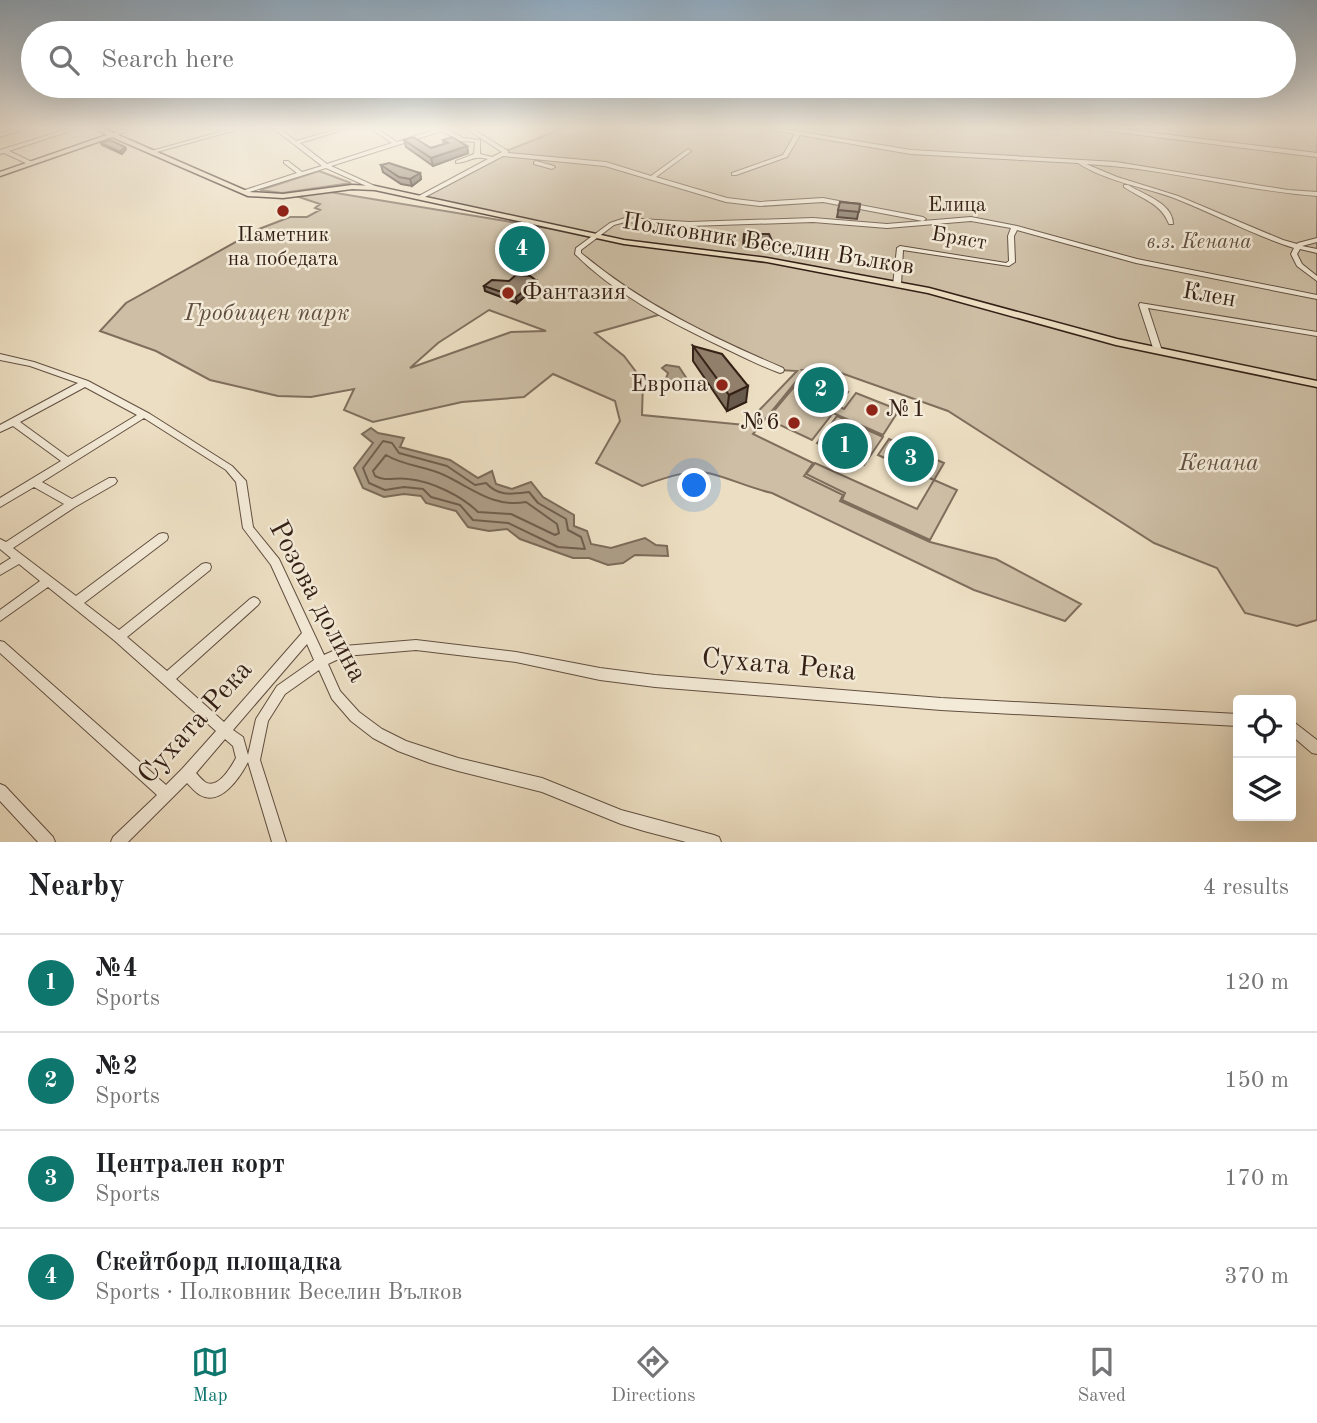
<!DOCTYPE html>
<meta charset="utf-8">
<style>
:root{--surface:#fff;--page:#f2f2f2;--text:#202124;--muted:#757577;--line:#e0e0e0;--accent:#0f766e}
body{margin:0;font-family:"Old Standard TT",serif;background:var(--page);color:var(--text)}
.controls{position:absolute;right:21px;bottom:21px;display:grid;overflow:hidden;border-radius:7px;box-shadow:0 7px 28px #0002}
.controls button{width:63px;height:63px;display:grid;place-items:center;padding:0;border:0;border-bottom:2px solid var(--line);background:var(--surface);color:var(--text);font:35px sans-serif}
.you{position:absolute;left:695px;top:486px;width:24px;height:24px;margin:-18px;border:5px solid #fff;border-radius:50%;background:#1a73e8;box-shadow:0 0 0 10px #1a73e833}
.badge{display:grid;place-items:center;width:46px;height:46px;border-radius:50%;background:var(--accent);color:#fff;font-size:23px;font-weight:700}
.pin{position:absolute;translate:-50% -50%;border:4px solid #fff;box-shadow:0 2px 7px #0006}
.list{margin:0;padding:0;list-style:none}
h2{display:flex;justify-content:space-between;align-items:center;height:91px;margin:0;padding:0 28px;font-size:30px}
h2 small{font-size:23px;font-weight:400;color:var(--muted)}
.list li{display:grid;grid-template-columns:46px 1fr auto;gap:21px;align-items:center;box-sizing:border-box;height:98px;padding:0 28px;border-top:2px solid var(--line)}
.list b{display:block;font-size:26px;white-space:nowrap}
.list p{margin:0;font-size:23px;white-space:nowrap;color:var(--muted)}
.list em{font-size:23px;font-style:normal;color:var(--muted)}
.icon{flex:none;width:38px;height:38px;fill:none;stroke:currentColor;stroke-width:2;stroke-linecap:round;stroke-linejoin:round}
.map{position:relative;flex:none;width:1317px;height:842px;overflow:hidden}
.search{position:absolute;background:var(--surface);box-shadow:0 7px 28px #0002;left:21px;right:21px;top:21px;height:77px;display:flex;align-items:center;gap:18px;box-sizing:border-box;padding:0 24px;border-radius:38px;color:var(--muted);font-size:26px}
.sheet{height:483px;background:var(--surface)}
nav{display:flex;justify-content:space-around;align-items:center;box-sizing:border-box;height:98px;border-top:2px solid var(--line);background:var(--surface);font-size:19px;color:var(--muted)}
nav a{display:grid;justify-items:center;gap:4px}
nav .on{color:var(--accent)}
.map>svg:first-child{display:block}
.green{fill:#cdbea5;stroke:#806e5d;stroke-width:2;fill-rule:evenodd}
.water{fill:#ad9d87;stroke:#7c6b59;stroke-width:2}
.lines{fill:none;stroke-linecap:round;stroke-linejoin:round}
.shore{stroke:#705e4e;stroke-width:2}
.minor-casing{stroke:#614f40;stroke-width:2}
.major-casing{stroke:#331f15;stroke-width:3}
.minor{fill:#f3ead7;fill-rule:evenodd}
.major{fill:#ecdec2;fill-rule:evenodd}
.wall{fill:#7e705f;stroke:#331f15;stroke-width:2}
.shaded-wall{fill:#675b4e;stroke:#331f15;stroke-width:2}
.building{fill:#93826f;stroke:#331f15;stroke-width:2}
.poi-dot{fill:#8f2418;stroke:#f3ead7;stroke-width:2.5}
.labels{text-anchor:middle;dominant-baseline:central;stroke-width:5;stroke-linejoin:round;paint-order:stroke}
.far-street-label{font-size:21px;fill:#331f15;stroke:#f3ead7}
.far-poi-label{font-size:21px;fill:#331f15;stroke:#f3ead7}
.far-park-label{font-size:21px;font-style:italic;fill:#614f40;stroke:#f3ead7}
.street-label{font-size:24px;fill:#331f15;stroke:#f3ead7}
.poi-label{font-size:24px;fill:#331f15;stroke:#f3ead7;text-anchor:start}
.park-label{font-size:24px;font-style:italic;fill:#614f40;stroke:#f3ead7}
.near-street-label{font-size:28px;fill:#331f15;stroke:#f3ead7}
</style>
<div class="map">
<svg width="1317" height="842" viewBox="0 0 1317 842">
<rect width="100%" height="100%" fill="#ecdec2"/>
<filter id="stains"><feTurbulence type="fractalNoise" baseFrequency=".00286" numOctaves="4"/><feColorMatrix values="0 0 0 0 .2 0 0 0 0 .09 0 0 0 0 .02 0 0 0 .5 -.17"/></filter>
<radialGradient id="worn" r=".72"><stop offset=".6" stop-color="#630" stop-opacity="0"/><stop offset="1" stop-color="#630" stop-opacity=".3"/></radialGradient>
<!-- green -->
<path class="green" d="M564 128H1317V620L1297 626 1245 613 1217 568 1154 543 948 411 827 368 802 370 804 372 753 434 813 463 804 476 843 495 840 501 930 542 996 559 1081 604 1065 621 974 590 772 493C749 488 730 478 708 473 687 469 662 479 642 486L596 463 620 421 615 401 553 374 524 397 462 402 373 422 344 410 354 389 311 397 278 396 210 380 156 351 100 331 126 303 259 229 290 217H307L320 210 315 208 320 204 296 196 330 192 572 232 419 198 506 151ZM489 310 546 331 511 332 410 368 438 343ZM665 313 780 370 797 371 745 425 642 415 643 381 624 356 595 333Z
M319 171 351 183 282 193 260 190Z
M804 375 848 392 838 406 844 409 856 393 899 410 883 435 833 413 812 440 767 419Z
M837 416 883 437 864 465 817 443Z
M889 439 944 463 934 480 957 490 930 540 842 500 845 493 806 474 815 463 917 509 934 480 878 455Z"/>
<!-- water -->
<path class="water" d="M666 365 679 367 693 388 677 390 664 384 668 373 662 368Z
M371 428 378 433 404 438 400 447 450 460 478 478 492 471 496 484 512 489 531 482 543 497 574 515V526L587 531 591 544 611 548 645 538 656 545 667 546 668 556 635 555 623 563 608 565 589 558H573L520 539 507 529 489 531 468 527 456 511 426 503 421 496 404 494 384 497 363 488 354 468 373 443 362 434Z"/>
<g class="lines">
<!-- shore -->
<path class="shore" d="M383 441 392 443 399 453 447 466 475 485 486 483C499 497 512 494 529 492L538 503 566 519 568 530 581 537 585 549 558 547 508 523 473 520 460 505 431 497 423 489 404 487 385 490 369 483 363 468Z
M386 455C404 466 425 466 444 475 472 488 493 508 526 502L557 524 559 533 555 535 511 514 478 512C462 496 431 481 408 479 395 477 387 482 375 476L373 471Z"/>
<defs>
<path id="minor" d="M19 128H28L0 137V133Z
M71 128H79L9 151 32 162V164H28L4 153 0 154V150Z
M128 128H136L114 136 109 135Z
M234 128H243L153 153 148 152Z
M273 128H279L296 141 341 128H349L300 143 327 164 392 143 370 128H376L397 142 440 128H449L447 129 463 138 480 140V154L492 157 502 152 465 128H471L508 151V153L606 162 651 176 688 149 691 151 690 152 656 177 727 198 760 202 823 198 923 217 926 219 923 221 823 202 760 206 726 202 605 166 503 156 421 199H417V197L488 159C471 155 471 162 456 163V161L474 154 475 142 460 141 442 131 331 166 377 187V189H373L326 168 246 193H242V191L297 173 284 163V161H288L302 172 322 166Z
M764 128H776L911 150 1116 162 1288 190 1317 192V196C1239 190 1164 168 1086 164L1117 177 1178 196 1283 240 1297 244 1298 243 1317 238V242L1302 246 1317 249V253L1300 249 1297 254 1302 264 1317 276V281L1297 266 1291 254 1294 248C1253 235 1215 214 1174 198 1142 186 1107 182 1078 163L911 154 800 135 787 157 736 175H732V173L783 155 795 134Z
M1097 128H1112L1317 153V157L1100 130Z
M536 161 554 166 555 167 552 169 534 164V162Z
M1124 185H1128C1144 195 1173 203 1173 224H1169C1161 203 1142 199 1124 187Z
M971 217 1017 226 1137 259 1317 295V299L1136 263 1017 230 1014 236 1015 262 1009 266 903 250 901 285 899 286H895L893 285 897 248 900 246 1006 263 1009 261 1008 236 1011 228 971 221 887 228 813 222 689 226 625 222 614 225 581 250V253C642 304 711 337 783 368L784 370 783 372 780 373C758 365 737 354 716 344 666 320 614 293 575 254L576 248 610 223 625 218 689 222 813 218 887 224Z
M1140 303 1317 332V336L1148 308 1162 351 1158 353 1154 351 1139 305Z
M0 354 34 362 88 381 150 414 232 466 246 481 253 527 279 559 324 655 344 646 416 640 516 652 600 668 655 675 941 698 1238 714V726L941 710 655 687 600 680 516 662 416 650 345 656 328 664 340 691 359 712 382 729 406 741 458 758 542 778 621 810 714 835 719 837 721 842H686L644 831 621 824 542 792 458 771 430 763 398 751 373 738 351 721 332 699 319 670 285 694 268 721 260 760 286 842H272L248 762C240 777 221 807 200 795 195 792 191 787 187 783L128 842H111L113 837 157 795 0 653V641L4 642 166 785 182 769 216 731 115 641 48 587 0 621V610L40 581 19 564 0 575V565L11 558 0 549V539L6 542 64 504 34 487 0 507V498L61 461 13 426 0 432V425L78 383 30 366 0 360ZM85 387 137 415 68 457 20 422ZM144 418 226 470 236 482 243 528 271 565 302 633 224 722 176 679 258 605 260 602 258 599 254 597 250 599 167 671 127 637 210 570 211 567 210 564 206 563 202 564 119 630 84 603 167 540 168 537 167 534 163 533 159 534 76 596 13 548 75 507 115 484 117 481 115 478H109L72 499 42 482ZM307 644 314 660 277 686 256 719 248 755 243 737 233 730ZM225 739 233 746 236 758C231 767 218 790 205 782 202 780 199 776 196 773Z
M1291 721 1295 723 1317 740V754L1312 753 1291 735Z
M0 784 5 786 53 837 55 842H38L0 801Z"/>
<path id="major" d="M94 128H102L249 192 283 194 352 185 375 186 624 240 767 258 929 288 1117 339 1317 381V387L1116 345 928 293 767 262 624 244 375 190 352 189 283 198 248 196 112 137 0 176V172L107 135Z"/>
</defs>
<!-- minor casing -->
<use href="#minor" class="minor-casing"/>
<!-- major casing -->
<use href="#major" class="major-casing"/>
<!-- minor -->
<use href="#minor" class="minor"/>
<!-- major -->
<use href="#major" class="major"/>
</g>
<!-- wall -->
<path class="wall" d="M404 140 431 148 444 144 443 140 467 146 468 153 433 166 406 147Z
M101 143 125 147 126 149 122 154 102 145Z
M381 165 420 173 421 179 412 186 401 184 383 172Z
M840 202 860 204 857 219 837 217Z
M744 234 772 241 771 248H743Z
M509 281H537V286L517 303 485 291 484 286Z
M693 346 746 402 727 411 693 361Z"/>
<!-- shaded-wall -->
<path class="shaded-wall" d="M467 146 468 153 433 166 431 158Z
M420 173 421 179 412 186 410 179Z
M537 281V286L517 303 516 297Z
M748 386 746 402 727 411 729 395Z"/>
<!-- building -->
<path class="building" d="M413 137 431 148 448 143 443 140 452 137 467 146 431 158 404 140Z
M110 140 125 147 120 152 101 143Z
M389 163 420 173 410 179 399 177 381 165Z
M840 202 860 204 859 212 838 210Z
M744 234H769L772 241H744Z
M516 275 530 276 537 281 516 297 484 286 492 280 509 281Z
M693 346 722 354 748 386 729 395Z"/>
<!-- sky -->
<linearGradient id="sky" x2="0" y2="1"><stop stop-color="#90abc1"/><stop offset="0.52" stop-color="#f6f0e4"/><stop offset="1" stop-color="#f6f0e4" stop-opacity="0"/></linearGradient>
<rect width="1317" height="246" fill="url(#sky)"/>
<!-- markers -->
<g class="poi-dot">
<circle cx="283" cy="211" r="7"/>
<circle cx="508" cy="293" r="7"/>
<circle cx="722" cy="385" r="7"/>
<circle cx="872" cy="410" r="7"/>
<circle cx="794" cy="423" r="7"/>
</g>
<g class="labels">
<!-- far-street labels -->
<g class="far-street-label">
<text x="957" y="205">Елица</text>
<text transform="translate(959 239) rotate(10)">Бряст</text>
</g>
<!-- far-poi labels -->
<g class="far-poi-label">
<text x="283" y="235">Паметник<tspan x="283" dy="24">на победата</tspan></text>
</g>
<!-- far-park labels -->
<g class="far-park-label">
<text x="1199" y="242">в.з. Кенана</text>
</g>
<!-- street labels -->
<g class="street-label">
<text transform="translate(768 245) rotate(9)">Полковник Веселин Вълков</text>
<text transform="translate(1209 296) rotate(10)">Клен</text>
</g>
<!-- poi labels -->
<g class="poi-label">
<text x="522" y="293">Фантазия</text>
<text x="708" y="385" text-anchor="end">Европа</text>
<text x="886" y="410">№1</text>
<text x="780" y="423" text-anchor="end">№6</text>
</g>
<!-- park labels -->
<g class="park-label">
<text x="267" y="314">Гробищен парк</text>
<text x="1219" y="464">Кенана</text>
</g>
<!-- near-street labels -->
<g class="near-street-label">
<text transform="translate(317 602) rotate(62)">Розова долина</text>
<text transform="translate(779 666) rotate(5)">Сухата Река</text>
<text transform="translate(196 723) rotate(-48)">Сухата Река</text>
</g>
</g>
<rect width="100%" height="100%" filter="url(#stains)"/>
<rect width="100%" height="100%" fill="url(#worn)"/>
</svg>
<div class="controls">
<button><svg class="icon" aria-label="locate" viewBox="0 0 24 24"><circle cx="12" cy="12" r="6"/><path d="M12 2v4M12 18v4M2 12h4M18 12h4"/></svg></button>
<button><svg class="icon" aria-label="layers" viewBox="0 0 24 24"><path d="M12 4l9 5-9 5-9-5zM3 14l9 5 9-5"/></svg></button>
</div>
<div class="you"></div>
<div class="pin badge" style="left:845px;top:446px">1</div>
<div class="pin badge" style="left:821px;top:390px">2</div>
<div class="pin badge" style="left:911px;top:459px">3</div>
<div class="pin badge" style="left:522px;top:249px">4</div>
<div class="search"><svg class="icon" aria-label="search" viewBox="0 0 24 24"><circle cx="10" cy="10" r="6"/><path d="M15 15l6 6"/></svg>Search here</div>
</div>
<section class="sheet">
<h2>Nearby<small>4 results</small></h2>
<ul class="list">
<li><span class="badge">1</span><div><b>№4</b><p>Sports</p></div><em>120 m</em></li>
<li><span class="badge">2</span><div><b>№2</b><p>Sports</p></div><em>150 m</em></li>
<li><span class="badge">3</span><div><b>Централен корт</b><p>Sports</p></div><em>170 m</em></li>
<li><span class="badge">4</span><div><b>Скейтборд площадка</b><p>Sports · Полковник Веселин Вълков</p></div><em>370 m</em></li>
</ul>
</section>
<nav>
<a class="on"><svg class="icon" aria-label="map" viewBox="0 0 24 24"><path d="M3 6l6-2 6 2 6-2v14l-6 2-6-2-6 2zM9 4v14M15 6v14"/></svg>Map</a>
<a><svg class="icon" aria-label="directions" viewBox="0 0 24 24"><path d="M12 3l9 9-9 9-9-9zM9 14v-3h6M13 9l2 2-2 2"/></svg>Directions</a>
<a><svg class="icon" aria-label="saved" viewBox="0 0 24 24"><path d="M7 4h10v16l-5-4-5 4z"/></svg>Saved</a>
</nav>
